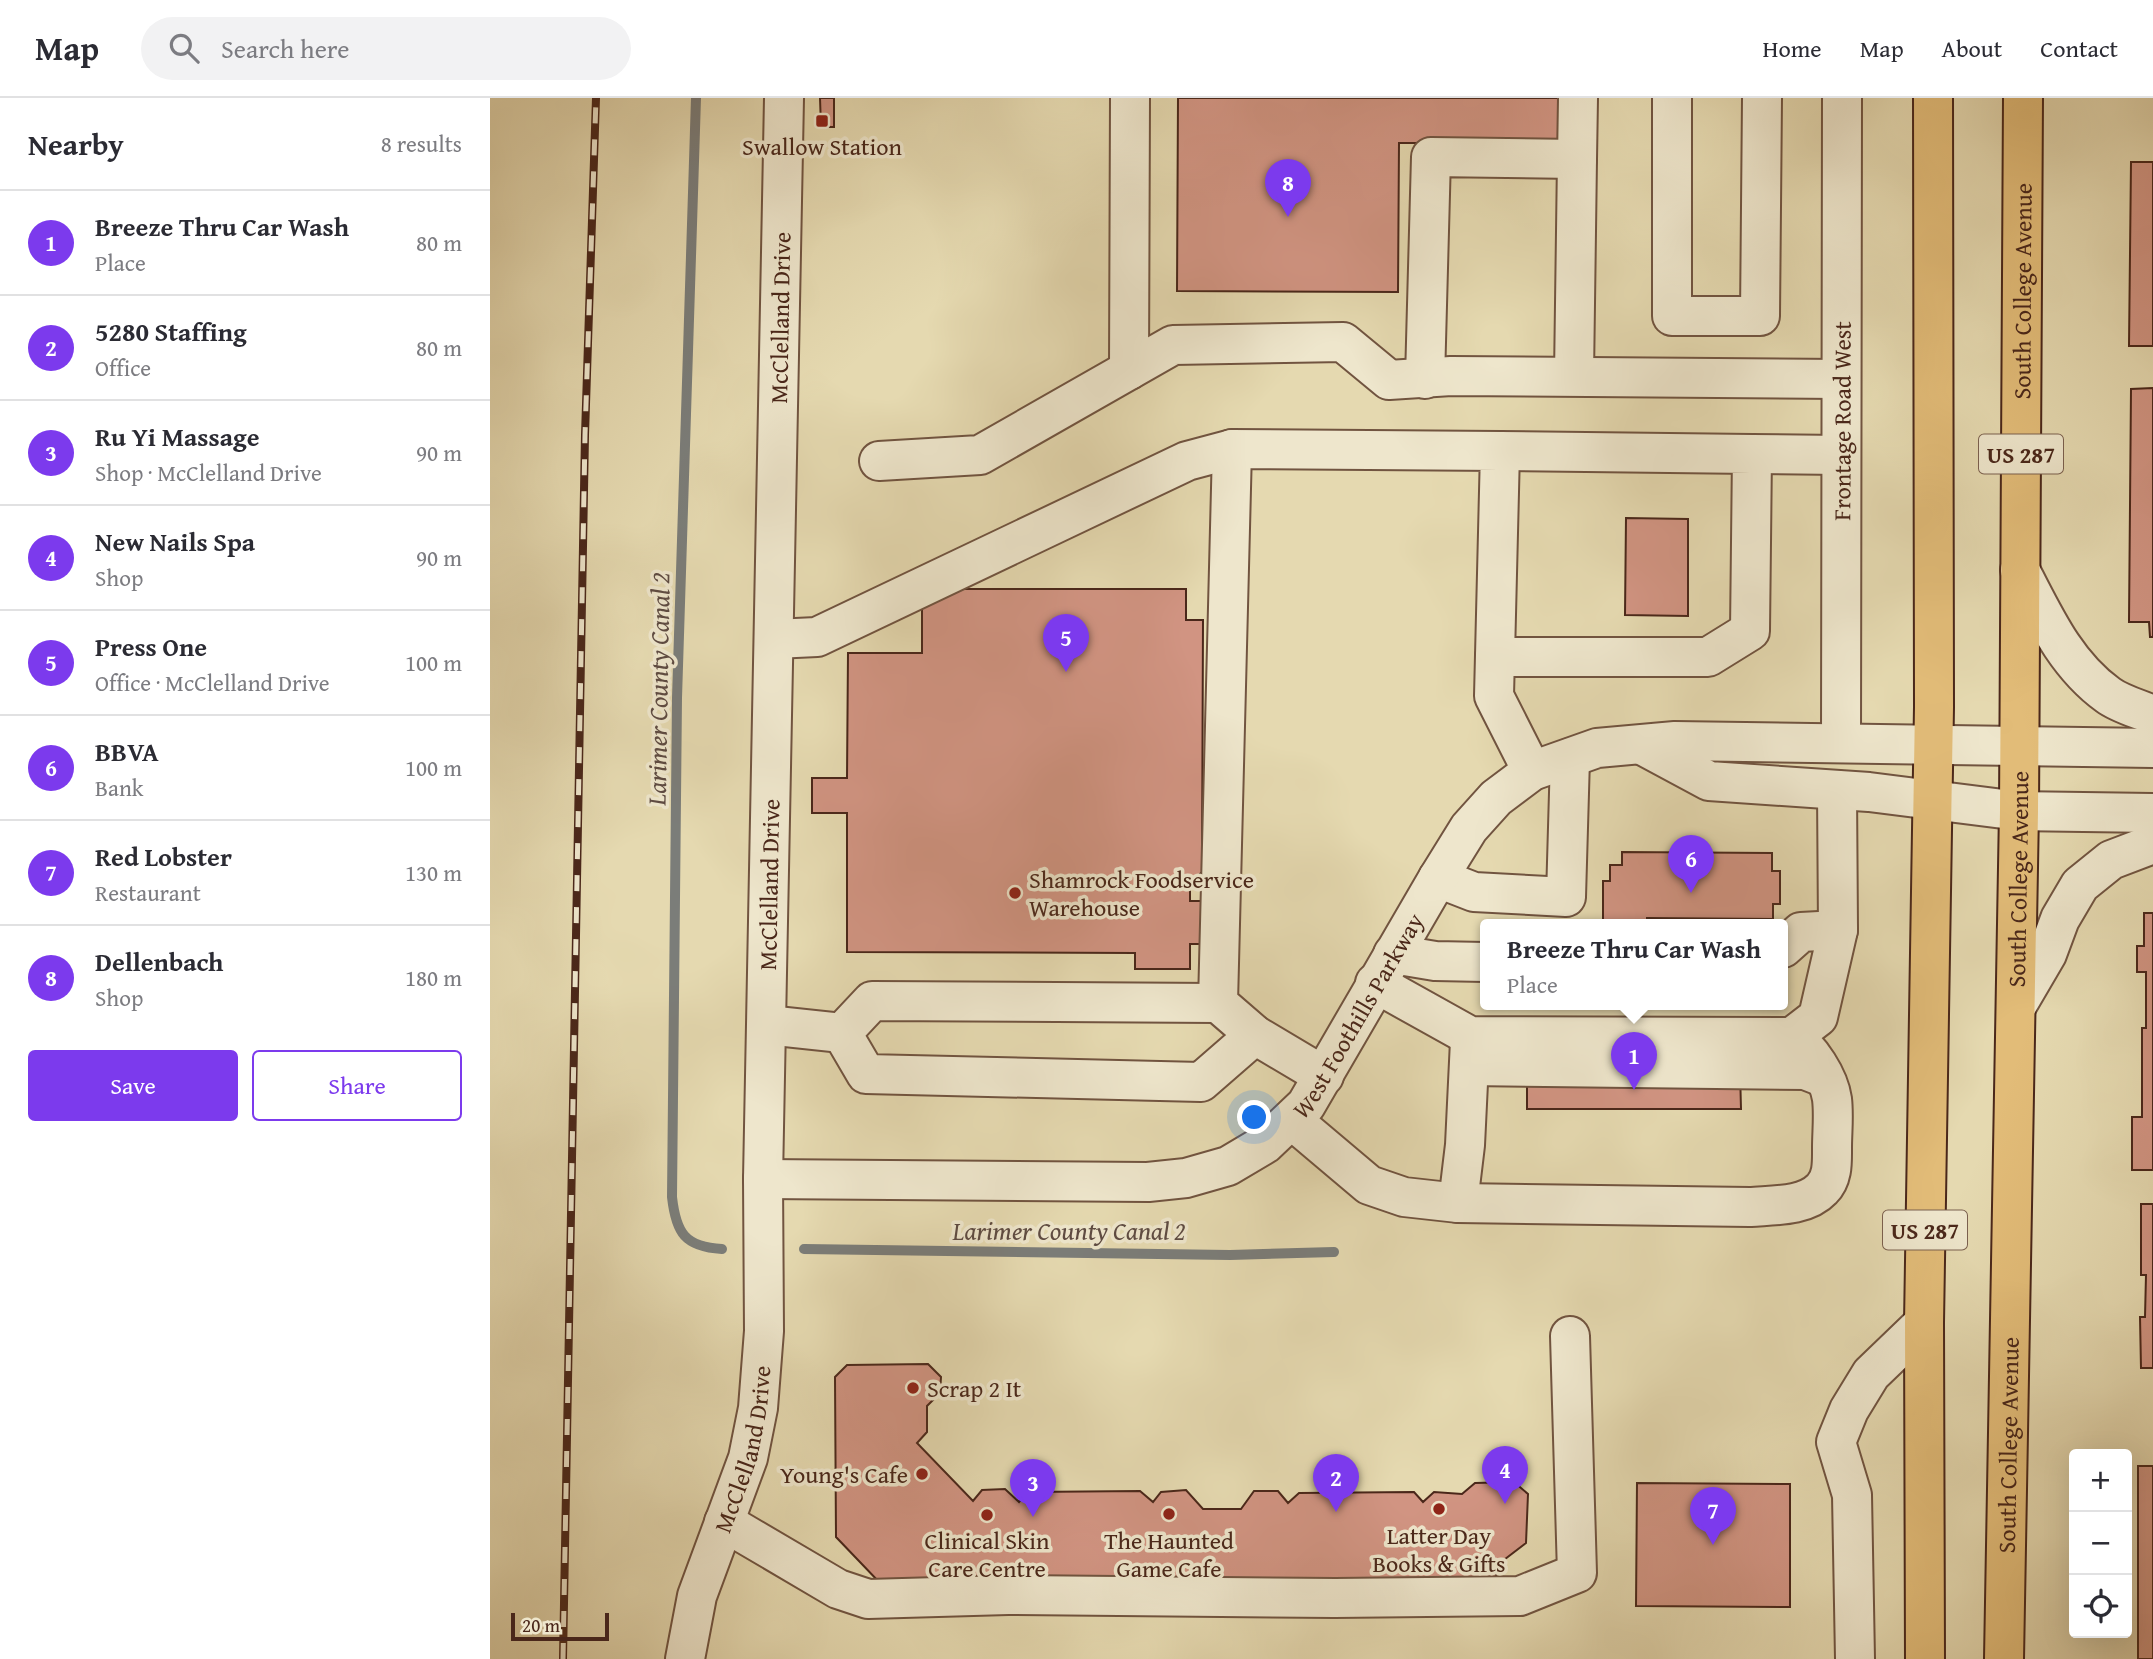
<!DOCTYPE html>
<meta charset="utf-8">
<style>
:root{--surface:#fff;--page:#f2f2f3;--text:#2b2b33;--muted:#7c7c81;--line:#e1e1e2;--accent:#7c3aed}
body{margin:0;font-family:"Gentium Book Plus",serif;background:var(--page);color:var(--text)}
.controls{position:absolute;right:21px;bottom:21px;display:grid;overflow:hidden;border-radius:7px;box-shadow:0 7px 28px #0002}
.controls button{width:63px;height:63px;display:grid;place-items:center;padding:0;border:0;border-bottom:2px solid var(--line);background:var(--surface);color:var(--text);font:35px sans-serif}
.scale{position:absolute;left:21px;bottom:18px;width:98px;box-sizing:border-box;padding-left:7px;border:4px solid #4a271a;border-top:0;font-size:19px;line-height:24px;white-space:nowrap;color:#4a271a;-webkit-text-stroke:5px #eee6cc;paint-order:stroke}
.you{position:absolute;left:765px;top:1020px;width:24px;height:24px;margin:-18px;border:5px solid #fff;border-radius:50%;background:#1a73e8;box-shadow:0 0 0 10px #1a73e833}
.badge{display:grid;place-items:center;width:46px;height:46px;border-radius:50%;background:var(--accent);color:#fff;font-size:23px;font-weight:700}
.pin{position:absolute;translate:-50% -58px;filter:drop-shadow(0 2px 4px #0008)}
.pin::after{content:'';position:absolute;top:37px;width:24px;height:21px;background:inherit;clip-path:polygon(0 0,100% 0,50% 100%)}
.popup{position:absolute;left:990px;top:821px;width:308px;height:91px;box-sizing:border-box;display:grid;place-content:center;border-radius:7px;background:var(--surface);filter:drop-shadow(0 2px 5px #0005);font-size:23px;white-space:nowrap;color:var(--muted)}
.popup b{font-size:26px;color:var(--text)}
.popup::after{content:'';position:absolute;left:50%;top:100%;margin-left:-14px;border:14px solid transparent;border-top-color:var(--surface)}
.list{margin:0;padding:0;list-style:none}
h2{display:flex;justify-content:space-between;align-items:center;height:91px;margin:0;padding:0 28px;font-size:30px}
h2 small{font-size:23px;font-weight:400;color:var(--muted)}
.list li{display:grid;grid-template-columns:46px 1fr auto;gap:21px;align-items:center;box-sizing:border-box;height:105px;padding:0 28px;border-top:2px solid var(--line)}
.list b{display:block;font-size:26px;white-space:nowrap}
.list p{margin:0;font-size:23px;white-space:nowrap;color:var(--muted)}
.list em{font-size:23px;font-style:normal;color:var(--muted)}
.actions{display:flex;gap:14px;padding:21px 28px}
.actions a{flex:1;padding:16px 0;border:2px solid var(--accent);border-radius:7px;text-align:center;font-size:24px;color:var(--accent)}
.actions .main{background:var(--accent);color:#fff}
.icon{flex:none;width:38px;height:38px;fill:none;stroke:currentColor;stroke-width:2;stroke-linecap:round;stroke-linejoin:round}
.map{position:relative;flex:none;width:1663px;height:1561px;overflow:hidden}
header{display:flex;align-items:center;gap:42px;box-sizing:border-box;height:98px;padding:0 35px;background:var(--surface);border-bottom:2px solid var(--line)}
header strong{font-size:33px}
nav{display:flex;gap:38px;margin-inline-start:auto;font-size:24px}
.search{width:490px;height:63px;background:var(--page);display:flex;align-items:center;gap:18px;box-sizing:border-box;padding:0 24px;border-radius:38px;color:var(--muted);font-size:26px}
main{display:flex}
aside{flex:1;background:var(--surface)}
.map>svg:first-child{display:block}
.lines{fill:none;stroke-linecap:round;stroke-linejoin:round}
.stream{stroke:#7b7d79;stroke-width:10}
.building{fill:#d19482;stroke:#4a271a;stroke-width:2}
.minor-casing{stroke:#715440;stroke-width:42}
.highway-casing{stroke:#4a271a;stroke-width:42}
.minor{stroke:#eee6cc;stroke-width:38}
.highway{stroke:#e2bc78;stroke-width:38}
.rail-casing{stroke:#4a271a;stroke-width:8}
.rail{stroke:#eee6cc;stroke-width:5;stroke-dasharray:16;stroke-linecap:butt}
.poi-dot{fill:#8f2418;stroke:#eee6cc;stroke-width:2.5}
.labels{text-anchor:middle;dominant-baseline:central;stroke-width:7;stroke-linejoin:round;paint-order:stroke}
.shield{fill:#eee6cc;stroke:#7b604f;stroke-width:2}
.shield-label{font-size:23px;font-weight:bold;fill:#4a271a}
.poi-label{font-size:24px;fill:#4a271a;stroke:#eee6cc}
.street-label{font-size:24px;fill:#4a271a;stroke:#eee6cc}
.water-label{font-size:26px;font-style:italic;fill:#5e4b42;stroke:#eee6cc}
</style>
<header>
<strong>Map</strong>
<div class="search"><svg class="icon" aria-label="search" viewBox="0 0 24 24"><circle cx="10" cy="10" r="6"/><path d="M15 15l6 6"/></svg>Search here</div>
<nav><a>Home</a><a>Map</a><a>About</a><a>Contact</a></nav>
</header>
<main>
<aside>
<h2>Nearby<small>8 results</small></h2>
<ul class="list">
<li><span class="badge">1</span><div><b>Breeze Thru Car Wash</b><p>Place</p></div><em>80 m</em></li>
<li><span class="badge">2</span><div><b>5280 Staffing</b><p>Office</p></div><em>80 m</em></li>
<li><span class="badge">3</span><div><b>Ru Yi Massage</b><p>Shop · McClelland Drive</p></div><em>90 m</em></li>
<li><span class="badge">4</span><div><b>New Nails Spa</b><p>Shop</p></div><em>90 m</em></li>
<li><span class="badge">5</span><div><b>Press One</b><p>Office · McClelland Drive</p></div><em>100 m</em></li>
<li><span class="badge">6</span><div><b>BBVA</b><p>Bank</p></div><em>100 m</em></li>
<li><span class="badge">7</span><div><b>Red Lobster</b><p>Restaurant</p></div><em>130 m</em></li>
<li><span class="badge">8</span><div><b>Dellenbach</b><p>Shop</p></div><em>180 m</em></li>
</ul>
<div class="actions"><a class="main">Save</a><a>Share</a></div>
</aside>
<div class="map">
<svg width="1663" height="1561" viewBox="0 0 1663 1561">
<rect width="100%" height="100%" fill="#e5d9b0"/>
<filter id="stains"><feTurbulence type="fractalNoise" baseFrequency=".00286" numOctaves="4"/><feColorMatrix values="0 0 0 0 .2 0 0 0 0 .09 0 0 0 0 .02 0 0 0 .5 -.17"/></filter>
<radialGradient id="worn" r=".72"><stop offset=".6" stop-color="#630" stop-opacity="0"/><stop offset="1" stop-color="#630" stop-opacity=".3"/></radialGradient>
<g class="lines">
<!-- stream -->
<path class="stream" d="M206 0 187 600 182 1099C186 1135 195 1149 232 1151
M314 1151 740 1157 844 1154"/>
</g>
<!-- building -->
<path class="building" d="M330 0H344V29H331Z
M688 0H1076V45H909L908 194 687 193Z
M1641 64H1663V248H1639Z
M1663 290V539H1660L1659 524H1639L1641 291Z
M1136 420 1198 421V518L1135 517Z
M450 491H696V522H713L712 774 700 786V803H712V846H700V871H645V855L357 854V715H322V680H357L358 555H432V502H450Z
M1132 754 1282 755V773H1290V806H1283V821L1157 820V826H1113V783H1120V767H1132Z
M1654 815H1663V1072H1642V1019H1652V930H1656V874H1647V848H1654Z
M1037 956 1250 973 1251 1011H1037Z
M1651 1106H1663V1270H1651L1650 1219H1655L1656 1177H1651Z
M438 1266 451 1279 450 1295 437 1308V1334L427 1345 483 1403 492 1392 515 1391 529 1404 538 1394 650 1393 663 1404 671 1394 696 1392 713 1411H751L764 1393H788L798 1405 809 1395 924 1394 933 1404 944 1394 972 1396 985 1385 1024 1384 1038 1396 1036 1445 1006 1468V1485H390L346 1439 345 1279 357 1267Z
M1648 1368H1663V1561H1648Z
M1147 1385 1300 1386V1509L1146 1508Z"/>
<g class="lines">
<defs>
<g id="minor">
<path d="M1182 0V218H1270L1272 0"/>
<path d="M639 272 640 0"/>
<path d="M1084 278 1087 61"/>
<path d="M935 281 941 59 1087 61 1088 0"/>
<path d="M1262 356 1351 357"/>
<path d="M389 363 490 357 683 247 853 244 899 282 961 278 1351 281"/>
<path d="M1530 472C1554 518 1575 566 1618 597 1630 606 1649 611 1663 617"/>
<path d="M284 541 327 539 697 363 742 351"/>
<path d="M1005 559H1218L1260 533 1262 356 1010 353"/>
<path id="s1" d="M1351 645 1352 0"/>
<path d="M1152 647 1219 683 1379 694 1529 713 1663 715"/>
<path d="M948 780 984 794 1076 799 1080 660"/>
<path d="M1293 850 1311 834 1348 832"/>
<path d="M903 856 945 863 995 864"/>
<path d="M728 905 382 903 352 935 376 976 711 984 765 937"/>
<path d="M1526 909 1557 856 1570 821 1590 787 1621 762 1663 746"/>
<path d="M277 927 352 935"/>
<path d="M1302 939 1328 919 1348 832 1347 692"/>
<path d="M979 968 1315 972 1333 979"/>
<path d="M834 978 765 937 728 905 742 351 1010 353 1004 598 1042 673"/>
<path d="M802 1022 879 1087 914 1099 968 1105 1260 1109C1283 1107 1315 1109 1332 1091 1343 1080 1342 1064 1342 1050 1342 1034 1344 1017 1342 1001 1339 980 1320 950 1302 939L980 938 885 885"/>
<path id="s2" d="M273 1081 658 1084 696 1080 738 1068 775 1046 816 1007 948 780 979 730 1006 700 1042 673 1107 650 1185 643 1663 650"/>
<path d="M968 1105 975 1047 980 943"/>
<path d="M234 1424 348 1491 378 1501 518 1497 845 1500 1030 1498 1087 1475 1080 1238"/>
<path id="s3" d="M195 1561 207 1498 258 1360 268 1310 274 1233 273 1081 294 0"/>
<path d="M1365 1561 1362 1397 1346 1344 1359 1312 1381 1276 1434 1225"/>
</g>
<g id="highway">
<path d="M1435 1561 1434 1225 1444 609 1443 0"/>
<path id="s4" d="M1514 1561 1529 713 1533 0"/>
</g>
</defs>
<!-- minor casing -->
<use href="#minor" class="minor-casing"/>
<!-- highway casing -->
<use href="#highway" class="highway-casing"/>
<!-- minor -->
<use href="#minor" class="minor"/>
<!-- highway -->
<use href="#highway" class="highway"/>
<defs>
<path id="rail" d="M73 1561 95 337 106 0"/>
</defs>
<!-- rail casing -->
<use href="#rail" class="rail-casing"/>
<!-- rail -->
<use href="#rail" class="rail"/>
</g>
<!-- markers -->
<g class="poi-dot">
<rect x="325" y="16" width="14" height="14" rx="3.5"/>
<circle cx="525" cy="795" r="7"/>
<circle cx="423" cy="1290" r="7"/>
<circle cx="432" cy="1376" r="7"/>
<circle cx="949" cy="1411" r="7"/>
<circle cx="679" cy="1416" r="7"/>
<circle cx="497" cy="1417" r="7"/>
</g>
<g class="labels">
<!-- shield labels -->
<g class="shield">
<rect x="1489" y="336.5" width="84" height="39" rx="5"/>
<rect x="1393" y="1112.5" width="84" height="39" rx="5"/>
</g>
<g class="shield-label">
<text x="1531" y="356">US 287</text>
<text x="1435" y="1132">US 287</text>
</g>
<!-- poi labels -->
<g class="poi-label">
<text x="332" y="48">Swallow Station</text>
<text x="539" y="781" text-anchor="start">Shamrock Foodservice<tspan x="539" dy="28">Warehouse</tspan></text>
<text x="437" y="1290" text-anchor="start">Scrap 2 It</text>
<text x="418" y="1376" text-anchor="end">Young's Cafe</text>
<text x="949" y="1437">Latter Day<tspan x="949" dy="28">Books &amp; Gifts</tspan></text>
<text x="497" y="1442">Clinical Skin<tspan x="497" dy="28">Care Centre</tspan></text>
<text x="679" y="1442">The Haunted<tspan x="679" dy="28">Game Cafe</tspan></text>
</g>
<!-- street labels -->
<g class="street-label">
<text stroke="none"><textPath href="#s4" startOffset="1368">South College Avenue</textPath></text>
<text stroke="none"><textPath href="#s3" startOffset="1353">McClelland Drive</textPath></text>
<text stroke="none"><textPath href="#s1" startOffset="322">Frontage Road West</textPath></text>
<text stroke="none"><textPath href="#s4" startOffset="780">South College Avenue</textPath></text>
<text stroke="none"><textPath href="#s3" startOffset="786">McClelland Drive</textPath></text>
<text stroke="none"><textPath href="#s2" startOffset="670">West Foothills Parkway</textPath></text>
<text stroke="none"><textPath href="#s4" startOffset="214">South College Avenue</textPath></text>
<text stroke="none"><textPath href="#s3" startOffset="219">McClelland Drive</textPath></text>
</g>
<!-- water labels -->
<g class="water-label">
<text transform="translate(168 591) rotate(-89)">Larimer County Canal 2</text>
<text x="579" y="1132">Larimer County Canal 2</text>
</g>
</g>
<rect width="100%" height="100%" filter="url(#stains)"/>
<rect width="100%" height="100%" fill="url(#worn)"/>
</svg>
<div class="controls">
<button>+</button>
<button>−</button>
<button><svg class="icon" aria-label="locate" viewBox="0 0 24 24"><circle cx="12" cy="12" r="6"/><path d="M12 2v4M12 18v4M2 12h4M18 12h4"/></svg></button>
</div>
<div class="scale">20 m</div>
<div class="you"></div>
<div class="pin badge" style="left:1144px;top:992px">1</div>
<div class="popup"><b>Breeze Thru Car Wash</b>Place</div>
<div class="pin badge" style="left:846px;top:1414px">2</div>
<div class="pin badge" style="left:543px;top:1419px">3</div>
<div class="pin badge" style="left:1015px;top:1406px">4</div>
<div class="pin badge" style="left:576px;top:574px">5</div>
<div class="pin badge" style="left:1201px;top:795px">6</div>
<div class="pin badge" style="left:1223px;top:1447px">7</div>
<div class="pin badge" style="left:798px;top:119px">8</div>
</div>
</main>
